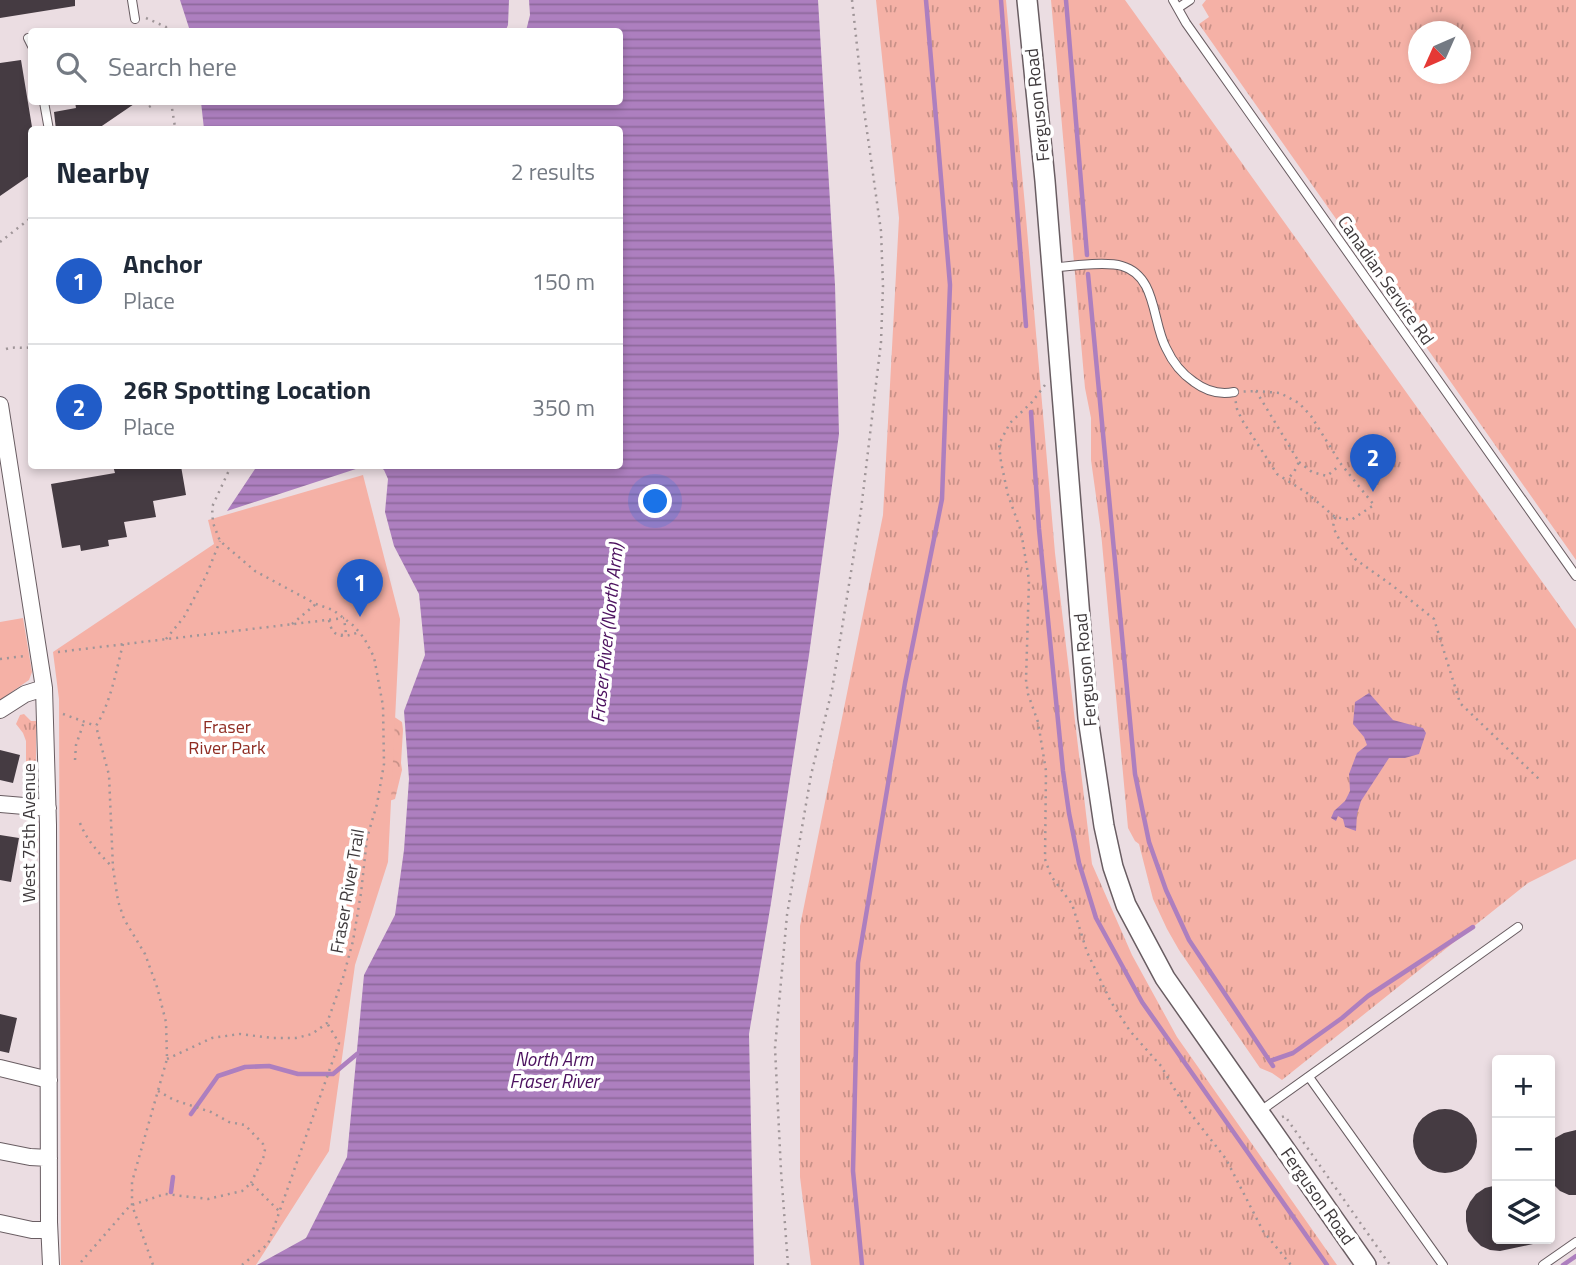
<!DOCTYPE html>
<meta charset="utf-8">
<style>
:root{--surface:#fff;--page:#f6f6f7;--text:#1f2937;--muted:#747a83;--line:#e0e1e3;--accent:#215cc8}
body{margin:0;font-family:"Titillium Web",sans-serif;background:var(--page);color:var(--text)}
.controls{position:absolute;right:21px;bottom:21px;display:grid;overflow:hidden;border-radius:7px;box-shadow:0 4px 10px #0003}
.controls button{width:63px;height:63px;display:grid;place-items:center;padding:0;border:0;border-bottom:2px solid var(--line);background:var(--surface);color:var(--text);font:35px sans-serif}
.compass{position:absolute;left:1408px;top:21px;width:63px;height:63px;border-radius:50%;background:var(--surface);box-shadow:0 4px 10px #0003;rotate:225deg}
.you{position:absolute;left:656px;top:502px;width:24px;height:24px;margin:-18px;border:5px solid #fff;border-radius:50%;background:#1a73e8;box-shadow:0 0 0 10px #1a73e833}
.badge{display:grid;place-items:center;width:46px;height:46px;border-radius:50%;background:var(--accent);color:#fff;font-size:23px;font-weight:700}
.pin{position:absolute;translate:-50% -58px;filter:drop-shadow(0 2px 4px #0008)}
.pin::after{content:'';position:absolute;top:37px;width:24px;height:21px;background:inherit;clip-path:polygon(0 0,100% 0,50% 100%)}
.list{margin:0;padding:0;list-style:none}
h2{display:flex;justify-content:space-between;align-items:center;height:91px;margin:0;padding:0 28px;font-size:30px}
h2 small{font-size:23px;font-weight:400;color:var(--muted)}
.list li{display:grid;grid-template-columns:46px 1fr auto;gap:21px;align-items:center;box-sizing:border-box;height:126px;padding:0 28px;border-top:2px solid var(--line)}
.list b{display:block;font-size:26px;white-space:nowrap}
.list p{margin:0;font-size:23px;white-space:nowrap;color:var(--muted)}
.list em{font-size:23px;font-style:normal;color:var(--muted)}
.icon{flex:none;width:38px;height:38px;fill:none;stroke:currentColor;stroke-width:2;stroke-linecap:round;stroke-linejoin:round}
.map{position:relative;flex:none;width:1576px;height:1265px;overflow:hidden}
.search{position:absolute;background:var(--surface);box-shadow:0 4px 10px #0003;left:28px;top:28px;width:595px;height:77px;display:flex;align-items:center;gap:18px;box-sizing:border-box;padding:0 24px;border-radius:7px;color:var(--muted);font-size:26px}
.panel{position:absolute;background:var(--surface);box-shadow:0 4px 10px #0003;left:28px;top:126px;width:595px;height:343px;border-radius:7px}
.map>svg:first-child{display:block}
.grass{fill:url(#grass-tufts);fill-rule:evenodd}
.forest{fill:url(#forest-crowns)}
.park{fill:#f5b1a6}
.water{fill:url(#water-rules)}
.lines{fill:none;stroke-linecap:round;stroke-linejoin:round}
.stream{stroke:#ad7fbf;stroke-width:4.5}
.building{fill:#453b42}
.service-casing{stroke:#695d62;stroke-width:10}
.minor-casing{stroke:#695d62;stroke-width:18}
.tertiary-casing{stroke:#695d62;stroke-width:22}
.path{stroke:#9f9598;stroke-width:2.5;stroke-dasharray:2 5;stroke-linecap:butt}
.service{stroke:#fff;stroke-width:8}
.minor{stroke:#fff;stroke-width:16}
.tertiary{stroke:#fff;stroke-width:19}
.labels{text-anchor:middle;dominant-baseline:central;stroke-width:7;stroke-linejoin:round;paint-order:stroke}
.street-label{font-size:18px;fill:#3f3a3c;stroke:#fff}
.park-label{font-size:18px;fill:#8f2c22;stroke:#fff}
.water-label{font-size:19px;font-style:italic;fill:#4c115f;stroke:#fff}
</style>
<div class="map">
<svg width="1576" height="1265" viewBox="0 0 1576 1265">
<defs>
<pattern id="grass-tufts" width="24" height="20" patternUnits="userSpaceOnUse" patternTransform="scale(1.75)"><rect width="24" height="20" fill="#f5b1a6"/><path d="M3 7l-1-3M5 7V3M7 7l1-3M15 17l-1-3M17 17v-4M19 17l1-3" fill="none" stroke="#c89188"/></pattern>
<pattern id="forest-crowns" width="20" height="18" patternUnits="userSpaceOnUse" patternTransform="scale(1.75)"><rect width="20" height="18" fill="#f5b1a6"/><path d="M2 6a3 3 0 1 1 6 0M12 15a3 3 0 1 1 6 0" fill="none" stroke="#c89188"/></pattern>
<pattern id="water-rules" width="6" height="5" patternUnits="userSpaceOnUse" patternTransform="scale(1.75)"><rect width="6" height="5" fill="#ad7fbf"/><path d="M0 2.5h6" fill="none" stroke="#8e699c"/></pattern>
</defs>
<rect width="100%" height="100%" fill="#ebdde2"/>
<!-- grass -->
<path class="grass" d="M876 0H1006L1025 206 1055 553 1092 864 1132 955 1177 1037 1337 1265H811L800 1177V926L883 515 899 218Z
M1051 0H1125L1576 629V859L1528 883 1282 1080 1272 1073 1260 1068 1179 950 1167 929 1153 899 1139 844 1135 841 1128 828 1101 532 1091 460V418L1085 388Z
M1206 0H1576V560L1199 24 1209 17 1202 5ZM1418 32H1460V74H1418Z
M24 714 31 721H36V796L30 800H26V741L23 733 16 724 20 715Z"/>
<!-- forest -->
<path class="forest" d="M393 716 402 722 403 730 401 763 402 770 395 799 383 803Z"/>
<!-- park -->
<path class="park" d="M363 475 400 619 388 862 355 965 329 1151 256 1265H61L59 699 53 652 214 544 208 520Z
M23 618 32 672 29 680 0 700V622Z"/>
<!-- water -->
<path class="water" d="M180 0H509L508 25 505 32 190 31Z
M529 0H818L835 285 839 434 809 655 771 903 749 1034 754 1265H257L306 1238 347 1157 364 975 395 915 404 850 409 779 404 711 425 655 419 594 394 546 385 512 388 479 384 470 379 466H620V130L204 129 201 102H620V32L526 31 530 15Z
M257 466H365L227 511Z
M1369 693 1393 720 1423 728 1426 733 1419 754 1405 758H1389L1361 801 1357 814 1356 831 1345 827 1343 819 1338 816 1336 821 1331 818 1334 811 1345 801 1350 791 1349 774 1357 753 1367 745 1364 737 1353 724 1355 702Z"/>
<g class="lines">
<!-- stream -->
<path class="stream" d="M1001 0 1026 326
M1066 0 1087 255
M1088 274 1135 774 1149 842 1166 890 1189 940 1273 1066
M1031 412 1039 529 1063 771 1069 813 1079 863 1096 918 1142 1002 1327 1265
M1270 1061 1293 1053 1342 1018 1368 996 1473 927
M191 1114 218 1076 245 1067 269 1066 298 1074H333L357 1054
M171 1192 173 1177
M862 1265 853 1171 858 963 905 683 942 499 950 285 926 0
M1563 1265 1576 1256"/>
</g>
<!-- building -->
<path class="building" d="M0 0H75V6L0 18Z
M21 60 32 127V168H28L29 176 0 196V63Z
M75 102H137L96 130H56L54 112 76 108Z
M113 466H181L186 495 153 501 156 517 124 522 127 537 108 540 109 546 81 551 80 545 62 548 51 484 115 473Z
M0 750 20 755 13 783 0 780Z
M0 835 19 838 11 882 0 880Z
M0 1014 17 1018 9 1053 0 1051Z
M1413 1141a32 32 0 1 1 64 0a32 32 0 1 1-64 0Z
M1576 1130V1195H1569L1560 1191 1550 1181V1145L1555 1138 1564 1133Z
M1497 1185V1239H1532L1533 1244 1500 1251 1490 1250 1481 1246 1474 1239 1468 1231 1466 1221V1211L1470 1202 1476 1194 1485 1188Z"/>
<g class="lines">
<defs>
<path id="service" d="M132 0 135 19
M1173 0 1186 23 1576 576
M1178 8 1190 0
M28 38 32 46
M44 102 49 130
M1051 268C1070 266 1105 261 1122 266 1157 276 1152 322 1166 348 1172 361 1182 374 1194 382 1206 391 1219 395 1234 392
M1309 1077 1443 1265
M1259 1112 1518 927
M1543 1265 1576 1242"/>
<path id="minor" d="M0 405 44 688 48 825 49 1222 51 1265
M0 710 25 694 44 688
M0 804 48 808
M0 1068 49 1080
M0 1151 30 1157 49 1158
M0 1223 32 1230H49"/>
<path id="tertiary" d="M1027 0 1045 181 1088 718 1104 826 1113 867 1126 905 1165 978 1366 1265"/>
</defs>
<!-- service casing -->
<use href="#service" class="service-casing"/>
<!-- minor casing -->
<use href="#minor" class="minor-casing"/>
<!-- tertiary casing -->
<use href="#tertiary" class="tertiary-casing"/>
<!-- path -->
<path class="path" d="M146 18 166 27V32
M171 102 175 127 172 130
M149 107 157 102
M158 130H159
M0 242 32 217
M6 349C15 346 22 349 32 347
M1045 385 1032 402 1010 423 999 444 1001 462 1008 495 1021 531 1029 580 1026 680 1028 694 1038 722 1046 771 1045 859 1051 876 1072 904 1087 952 1111 1002 1130 1031 1161 1066 1184 1105 1226 1159 1263 1231 1291 1265
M1256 391 1280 393 1299 403 1311 416 1341 464 1374 505 1351 520 1335 517 1307 493 1277 474 1242 420 1237 409 1234 392Z
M1256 391 1299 462 1294 472 1287 480
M1299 462 1312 472 1327 476 1340 465
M1335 517 1333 527 1339 539 1355 559 1393 586 1434 619 1460 703 1541 781
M329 620C332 639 344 638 359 632
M292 624 316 604
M341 635 346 634 344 618
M166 639 184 617 206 576 220 541
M123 644C116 671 111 702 96 726L109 775 113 868 118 901 124 919 145 954 157 987 166 1022 167 1059 132 1182V1205L153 1265
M58 652 344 618
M0 659 25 656
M63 714 96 726
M75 760 76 745 84 722
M80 823C87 841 100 854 113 868
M167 1059 212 1038 240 1034 272 1038H296L312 1034 327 1023 343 978 353 941 361 893 367 838 377 804 384 764 383 706 374 657 364 638 354 626 333 610 316 604 255 571 220 541 213 523 212 507 231 466
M158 1091 174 1100 211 1112 229 1122 245 1125 263 1144 265 1149 264 1156 251 1183
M1282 1117 1285 1116 1287 1119 1390 1265
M81 1262 127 1209 132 1205 165 1194 208 1199 242 1191 251 1183 279 1211
M242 1265 268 1244 339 1043 327 1023
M788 1265 781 1171 775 1048 787 915 811 775 832 690 861 510 881 342 883 286 881 231 864 110 852 0"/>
<!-- service -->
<use href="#service" class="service"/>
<!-- minor -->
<use href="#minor" class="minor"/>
<!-- tertiary -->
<use href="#tertiary" class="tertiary"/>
</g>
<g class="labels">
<!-- street labels -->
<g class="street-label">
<text transform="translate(1037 105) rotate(-96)">Ferguson Road</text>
<text transform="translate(1386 280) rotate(55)">Canadian Service Rd</text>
<text transform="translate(1085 670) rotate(-95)">Ferguson Road</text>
<text transform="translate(28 833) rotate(-90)">West 75th Avenue</text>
<text transform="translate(347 891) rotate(-80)">Fraser River Trail</text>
<text transform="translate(1318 1196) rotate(55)">Ferguson Road</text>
</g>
<!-- park labels -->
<g class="park-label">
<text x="227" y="726">Fraser<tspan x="227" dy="21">River Park</tspan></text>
</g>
<!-- water labels -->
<g class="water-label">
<text transform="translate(606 633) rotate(-84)">Fraser River (North Arm)</text>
<text x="554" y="1058">North Arm<tspan x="554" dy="22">Fraser River</tspan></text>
</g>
</g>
</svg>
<div class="controls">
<button>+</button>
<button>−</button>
<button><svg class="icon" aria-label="layers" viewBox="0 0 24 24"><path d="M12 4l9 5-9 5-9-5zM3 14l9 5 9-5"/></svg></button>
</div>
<svg class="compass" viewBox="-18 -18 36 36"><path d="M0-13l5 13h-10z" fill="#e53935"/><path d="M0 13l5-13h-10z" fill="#747a83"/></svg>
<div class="you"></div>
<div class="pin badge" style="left:360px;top:617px">1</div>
<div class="pin badge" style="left:1373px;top:492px">2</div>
<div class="search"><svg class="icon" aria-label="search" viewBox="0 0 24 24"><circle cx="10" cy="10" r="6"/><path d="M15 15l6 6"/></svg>Search here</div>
<section class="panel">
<h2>Nearby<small>2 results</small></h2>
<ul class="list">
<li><span class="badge">1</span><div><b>Anchor</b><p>Place</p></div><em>150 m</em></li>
<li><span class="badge">2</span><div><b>26R Spotting Location</b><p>Place</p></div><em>350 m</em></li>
</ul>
</section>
</div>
